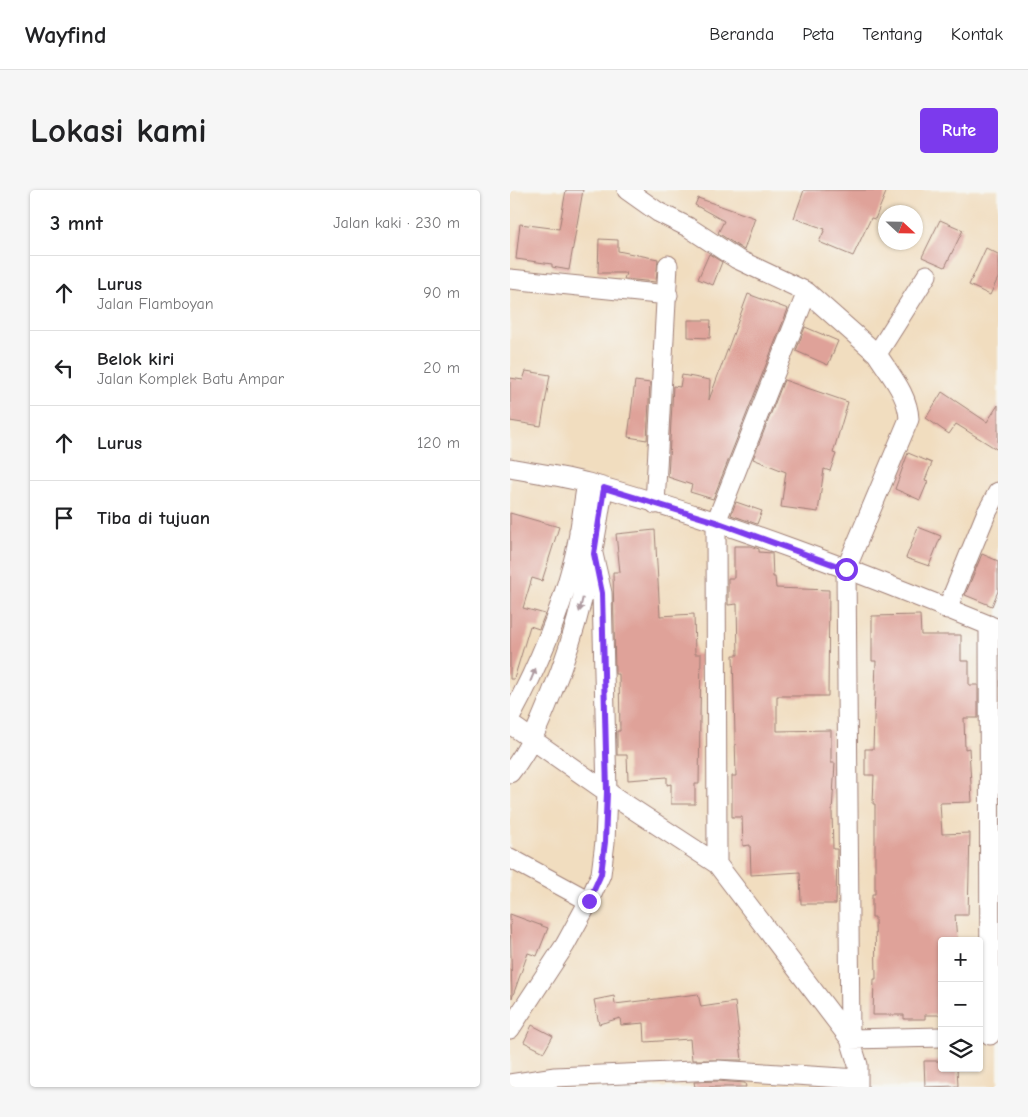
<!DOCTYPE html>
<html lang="id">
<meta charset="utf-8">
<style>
:root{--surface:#fff;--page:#f6f6f6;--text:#202124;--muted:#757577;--line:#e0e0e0;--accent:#7c3aed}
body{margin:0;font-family:"Comic Neue",sans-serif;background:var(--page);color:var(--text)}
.controls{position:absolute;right:15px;bottom:15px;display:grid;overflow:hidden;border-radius:5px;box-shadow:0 1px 4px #0004}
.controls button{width:45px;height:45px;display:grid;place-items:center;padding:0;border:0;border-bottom:1px solid var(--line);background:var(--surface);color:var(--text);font:25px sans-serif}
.compass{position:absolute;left:368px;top:15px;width:45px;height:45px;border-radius:50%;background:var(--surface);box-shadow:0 1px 4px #0004;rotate:112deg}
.stop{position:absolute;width:15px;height:15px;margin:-11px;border:4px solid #7c3aed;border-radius:50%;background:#fff}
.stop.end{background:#7c3aed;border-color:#fff;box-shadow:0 1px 5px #0008}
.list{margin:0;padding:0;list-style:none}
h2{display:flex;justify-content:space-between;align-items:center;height:65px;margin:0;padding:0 20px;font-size:21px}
h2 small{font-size:16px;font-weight:400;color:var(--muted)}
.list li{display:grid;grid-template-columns:32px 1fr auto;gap:15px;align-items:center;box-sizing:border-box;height:75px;padding:0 20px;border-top:1px solid var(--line)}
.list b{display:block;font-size:19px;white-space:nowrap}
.list p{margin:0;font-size:16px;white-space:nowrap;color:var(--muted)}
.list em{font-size:16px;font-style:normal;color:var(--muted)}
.icon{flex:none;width:28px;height:28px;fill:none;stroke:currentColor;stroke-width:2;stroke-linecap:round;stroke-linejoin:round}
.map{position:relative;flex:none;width:488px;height:897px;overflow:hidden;border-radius:5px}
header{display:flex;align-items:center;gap:30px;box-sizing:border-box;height:70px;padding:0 25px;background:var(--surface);border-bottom:1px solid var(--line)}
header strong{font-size:24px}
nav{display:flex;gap:28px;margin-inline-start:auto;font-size:18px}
.intro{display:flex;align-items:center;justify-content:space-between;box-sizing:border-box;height:120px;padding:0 30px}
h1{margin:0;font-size:35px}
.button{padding:12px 22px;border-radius:5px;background:var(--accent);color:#fff;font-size:18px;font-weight:700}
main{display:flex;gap:30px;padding:0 30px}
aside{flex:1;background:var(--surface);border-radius:5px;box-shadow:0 1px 4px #0004}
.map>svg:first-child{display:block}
.building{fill:#dfa299}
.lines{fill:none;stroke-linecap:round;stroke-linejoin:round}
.minor-casing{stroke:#9e7e75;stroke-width:21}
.minor{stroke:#fff;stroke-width:19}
.oneway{fill:#ae9aa0}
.route{stroke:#7c3aed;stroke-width:6}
</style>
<header>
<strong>Wayfind</strong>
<nav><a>Beranda</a><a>Peta</a><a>Tentang</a><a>Kontak</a></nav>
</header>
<div class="intro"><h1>Lokasi kami</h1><a class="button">Rute</a></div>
<main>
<aside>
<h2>3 mnt<small>Jalan kaki · 230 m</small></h2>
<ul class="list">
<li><svg class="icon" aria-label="ahead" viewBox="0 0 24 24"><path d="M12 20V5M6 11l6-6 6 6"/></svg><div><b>Lurus</b><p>Jalan Flamboyan</p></div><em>90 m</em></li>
<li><svg class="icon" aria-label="left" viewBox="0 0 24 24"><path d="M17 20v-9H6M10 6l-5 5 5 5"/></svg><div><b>Belok kiri</b><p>Jalan Komplek Batu Ampar</p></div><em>20 m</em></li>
<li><svg class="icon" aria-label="ahead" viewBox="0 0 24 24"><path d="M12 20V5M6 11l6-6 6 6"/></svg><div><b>Lurus</b></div><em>120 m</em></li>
<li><svg class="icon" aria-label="arrive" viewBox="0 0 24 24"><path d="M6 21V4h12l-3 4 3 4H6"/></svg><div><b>Tiba di tujuan</b></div></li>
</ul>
</aside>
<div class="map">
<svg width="488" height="897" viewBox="0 0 488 897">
<rect width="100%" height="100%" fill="#f6f6f2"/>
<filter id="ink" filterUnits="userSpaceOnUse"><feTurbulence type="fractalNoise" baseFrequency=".02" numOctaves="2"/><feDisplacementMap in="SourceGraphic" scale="10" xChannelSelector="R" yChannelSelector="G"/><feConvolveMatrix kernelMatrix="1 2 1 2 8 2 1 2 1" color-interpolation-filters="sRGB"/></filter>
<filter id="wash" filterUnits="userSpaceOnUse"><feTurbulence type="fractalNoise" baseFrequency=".0096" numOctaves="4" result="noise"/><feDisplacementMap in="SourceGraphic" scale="20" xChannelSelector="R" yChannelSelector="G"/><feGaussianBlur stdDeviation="1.12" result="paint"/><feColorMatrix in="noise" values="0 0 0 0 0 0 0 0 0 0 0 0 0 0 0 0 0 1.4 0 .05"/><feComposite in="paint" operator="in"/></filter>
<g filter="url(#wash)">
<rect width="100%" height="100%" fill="#f1ddbf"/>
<g id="blocks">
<!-- building -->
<path class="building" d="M56 0H73L59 80 42 77V74L6 69 10 34 49 39Z
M294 0H377L365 29 361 28 343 66 309 52 315 39 284 28Z
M188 8 245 28 234 60 208 43 214 31 185 15Z
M430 30 453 40 435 77 412 67Z
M89 49 108 50V61L148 69 146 92 114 89 116 83H88Z
M476 58 488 64V88L480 105 459 95Z
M199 64 212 72 203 95 188 89Z
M238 104 278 119 203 309 180 302 182 295 158 287 163 196 170 197 172 185 200 190 199 210Z
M178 130H201L200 148 178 147Z
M295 137 328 151 318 175 286 161Z
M16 181 40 185 31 236 0 231V188L13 190Z
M274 190 338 212 323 263 326 264 320 281 314 279 308 322 271 317 276 282 243 269Z
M125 191 140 193 137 250 118 247Z
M432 202 477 232 488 215V260L446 234 439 244 416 228Z
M398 263 422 273 415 290 418 291 410 310 385 299Z
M226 312 252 321 247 334 221 325Z
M0 323 49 337 32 391 22 388 13 418 35 424 29 439 20 436 4 489H0Z
M408 337 431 346 419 376 396 368Z
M145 340 150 426 184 424 185 464H191L189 594H185V614H161V594L157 595V587L118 590 117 565H107V541H110L109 484H105L103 382H110L106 344Z
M224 356H240L249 359V362L262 363 263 387H265L266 398 319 400 318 506H267V541L321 540V573H325L322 622 323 659H327L326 714H291L290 682 241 685 240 655 233 656 232 627H222V586H226L223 465H228L227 414 218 415V388H224Z
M472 364 488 371V401L482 416 455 405Z
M410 425 411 445H451V471H459V495H468V528H454L455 559 459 558 462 612 430 613 432 644 460 643 458 725H445L447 751H432V825H415V829H394V825H363L364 789H366L365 727H362V704H365V614H363L364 585H355V559H363L366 471H362V426Z
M0 724 38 738 27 766 18 763 2 808Z
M188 804 191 817 225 812 232 870H182L180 849 135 852 134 833 111 835 110 828 89 834 84 810 104 806 105 814Z
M22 835 43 846 34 862 14 852Z
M414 871H432V878H447L448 896 415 897Z
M207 891 235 893 236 897H185L184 892Z"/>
</g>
</g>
<g filter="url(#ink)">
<use href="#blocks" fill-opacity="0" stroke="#9e7e75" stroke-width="1"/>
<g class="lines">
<defs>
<path id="minor" d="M117 0 148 22 178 37 227 69 297 102 367 164
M417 85 367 164C380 185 398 204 399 229L336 379 340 849 432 847
M0 89 158 105
M0 278C26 283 53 286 78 293 218 331 354 384 488 439
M145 314 158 75
M437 419 476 324 488 302
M479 435 480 845
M0 528C26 480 48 429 62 376 70 349 72 320 77 293
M0 534 97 602 207 674 340 849 348 875V897
M0 583C19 560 30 533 41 505 69 438 83 370 93 298
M0 668 79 711 91 684 95 652 97 602 92 403 83 364 69 341
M207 674 206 332 297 102
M0 839 55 755 79 711
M0 894 45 887 207 880 348 889"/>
</defs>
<!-- minor casing -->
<use href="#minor" class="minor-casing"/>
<!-- minor -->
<use href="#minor" class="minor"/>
</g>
<!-- one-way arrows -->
<defs><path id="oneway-solid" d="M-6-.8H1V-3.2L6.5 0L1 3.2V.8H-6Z" transform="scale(1.25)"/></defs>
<g class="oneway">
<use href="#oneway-solid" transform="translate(71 415) rotate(104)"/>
<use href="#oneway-solid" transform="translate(23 485) rotate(-68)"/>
</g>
</g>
<g class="lines" filter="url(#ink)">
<!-- route -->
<path class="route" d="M79 711 91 684 95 652 97 602 92 403 84 364 94 298 206 332 336 379"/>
</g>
</svg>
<div class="controls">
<button>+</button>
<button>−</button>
<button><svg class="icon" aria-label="layers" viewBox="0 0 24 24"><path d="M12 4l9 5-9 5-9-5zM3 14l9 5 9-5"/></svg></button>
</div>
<svg class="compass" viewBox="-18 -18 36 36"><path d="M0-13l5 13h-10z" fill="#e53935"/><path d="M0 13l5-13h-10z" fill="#757577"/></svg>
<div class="stop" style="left:336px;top:379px"></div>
<div class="stop end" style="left:79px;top:711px"></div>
</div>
</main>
